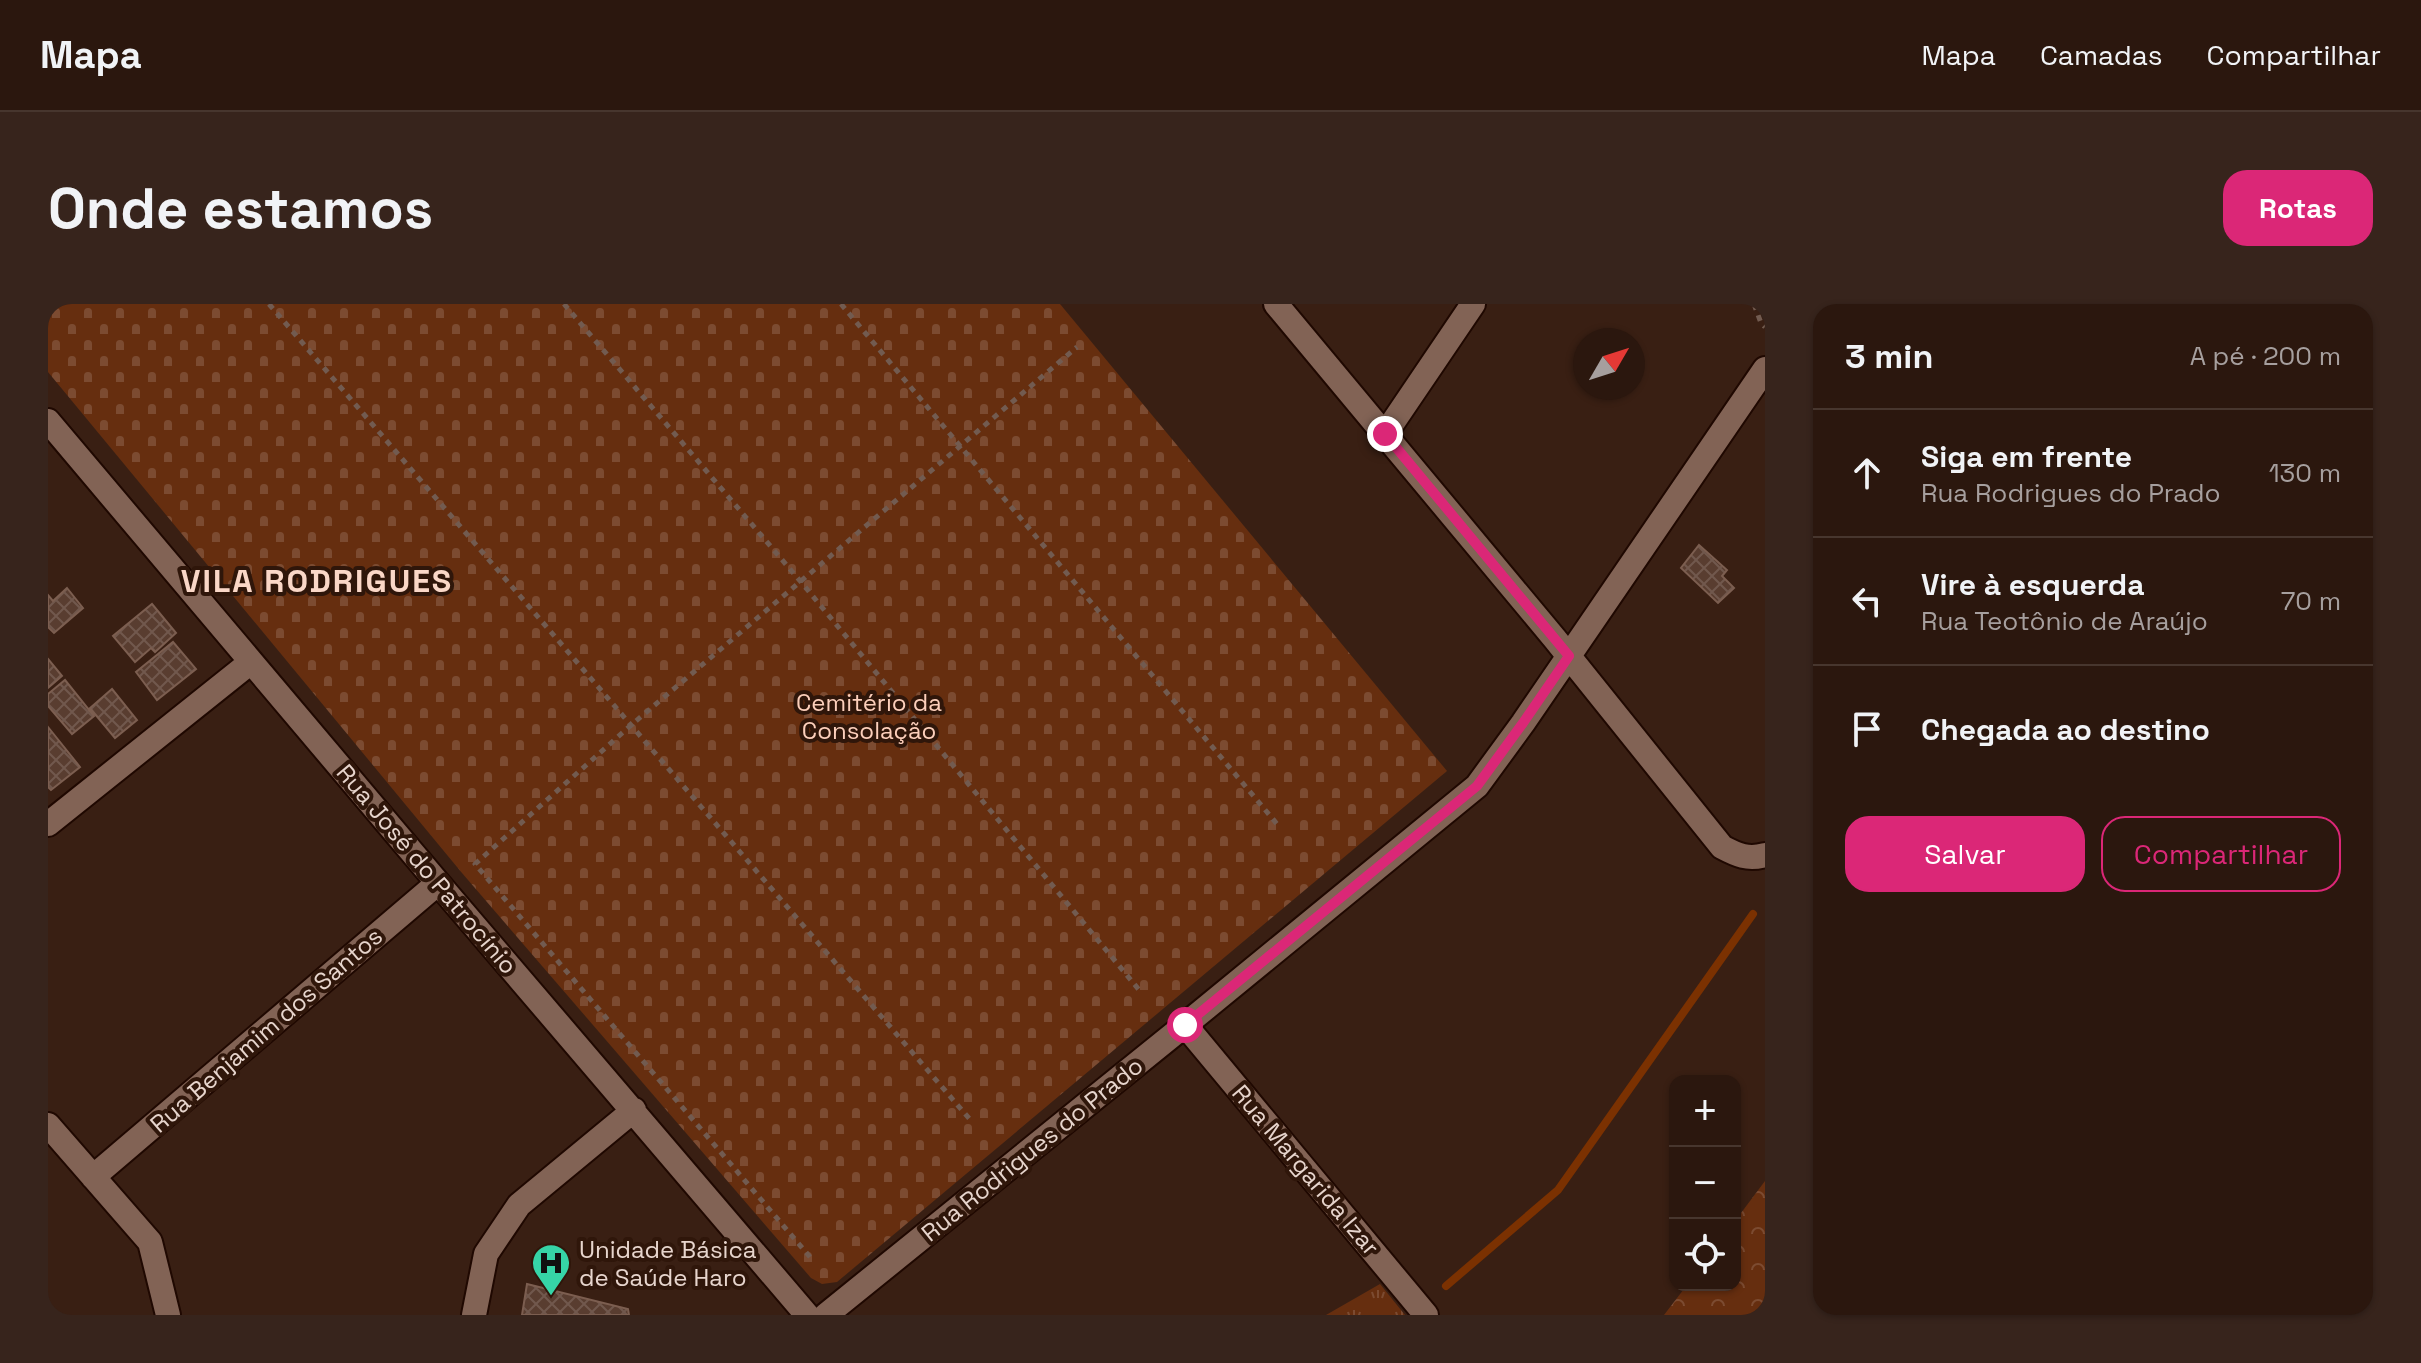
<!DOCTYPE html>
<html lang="pt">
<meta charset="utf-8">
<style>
:root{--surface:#2b170e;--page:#37241c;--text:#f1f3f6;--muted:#a69f9e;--line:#47362e;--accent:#db2777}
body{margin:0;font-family:"Space Grotesk",sans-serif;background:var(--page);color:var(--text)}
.controls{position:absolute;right:24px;bottom:24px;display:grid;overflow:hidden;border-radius:16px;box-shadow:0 2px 6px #0004}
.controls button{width:72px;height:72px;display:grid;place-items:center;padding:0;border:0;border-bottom:2px solid var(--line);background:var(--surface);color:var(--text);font:40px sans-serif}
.compass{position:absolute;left:1525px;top:24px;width:72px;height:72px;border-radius:50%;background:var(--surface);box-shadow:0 2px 6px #0004;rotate:51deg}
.stop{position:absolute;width:24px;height:24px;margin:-18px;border:6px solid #db2777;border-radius:50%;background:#fff}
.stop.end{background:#db2777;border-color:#fff;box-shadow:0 2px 8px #0008}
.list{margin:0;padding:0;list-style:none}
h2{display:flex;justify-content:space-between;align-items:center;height:104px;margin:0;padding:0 32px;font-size:34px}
h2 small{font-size:26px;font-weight:400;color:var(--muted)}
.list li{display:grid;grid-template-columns:52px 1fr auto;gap:24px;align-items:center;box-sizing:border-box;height:128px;padding:0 32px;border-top:2px solid var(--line)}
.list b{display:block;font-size:30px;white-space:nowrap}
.list p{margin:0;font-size:26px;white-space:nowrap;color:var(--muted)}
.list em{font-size:26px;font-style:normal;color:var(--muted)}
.actions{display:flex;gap:16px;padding:24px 32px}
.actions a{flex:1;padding:18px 0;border:2px solid var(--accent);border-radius:24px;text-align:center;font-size:28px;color:var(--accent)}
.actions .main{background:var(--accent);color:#fff}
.icon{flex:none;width:44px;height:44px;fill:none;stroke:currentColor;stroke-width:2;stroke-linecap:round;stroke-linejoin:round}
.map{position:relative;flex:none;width:1717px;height:1011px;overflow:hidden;border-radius:24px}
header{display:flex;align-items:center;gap:48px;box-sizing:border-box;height:112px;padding:0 40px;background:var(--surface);border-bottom:2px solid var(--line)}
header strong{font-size:38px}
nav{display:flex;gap:44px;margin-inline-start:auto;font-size:28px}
.intro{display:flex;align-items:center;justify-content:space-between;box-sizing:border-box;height:192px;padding:0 48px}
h1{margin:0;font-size:56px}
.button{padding:20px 36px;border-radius:24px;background:var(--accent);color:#fff;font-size:28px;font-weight:700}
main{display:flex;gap:48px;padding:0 48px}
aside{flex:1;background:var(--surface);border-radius:24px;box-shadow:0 2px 6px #0004}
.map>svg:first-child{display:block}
.grass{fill:url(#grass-tufts)}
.forest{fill:url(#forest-crowns)}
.cemetery{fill:url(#cemetery-stones)}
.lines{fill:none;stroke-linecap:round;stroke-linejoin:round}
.stream{stroke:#7b3101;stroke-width:8}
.building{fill:url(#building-cross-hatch);stroke:#7c5e50;stroke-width:2}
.minor-casing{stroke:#1f0801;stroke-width:28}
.path{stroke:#725b50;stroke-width:5;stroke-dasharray:6 6;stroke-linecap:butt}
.minor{stroke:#826355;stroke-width:24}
.route{stroke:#db2777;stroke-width:10}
.labels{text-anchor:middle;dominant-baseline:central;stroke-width:8;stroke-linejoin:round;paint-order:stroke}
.park-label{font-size:24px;fill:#fccfbb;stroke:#2f160a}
.street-label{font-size:24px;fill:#e7d5cd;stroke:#2f160a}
.poi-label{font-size:24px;fill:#e7d5cd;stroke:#2f160a;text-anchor:start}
.district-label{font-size:32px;font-weight:bold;letter-spacing:2px;fill:#fad7c7;stroke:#2f160a}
</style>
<header>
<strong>Mapa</strong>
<nav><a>Mapa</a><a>Camadas</a><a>Compartilhar</a></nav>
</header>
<div class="intro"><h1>Onde estamos</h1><a class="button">Rotas</a></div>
<main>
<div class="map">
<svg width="1717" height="1011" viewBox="0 0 1717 1011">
<defs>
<pattern id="grass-tufts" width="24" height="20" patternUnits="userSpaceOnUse" patternTransform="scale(2)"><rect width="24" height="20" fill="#662e0f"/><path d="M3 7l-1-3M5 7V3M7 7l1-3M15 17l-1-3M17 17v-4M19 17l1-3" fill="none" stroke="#7c4b31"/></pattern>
<pattern id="forest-crowns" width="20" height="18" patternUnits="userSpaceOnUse" patternTransform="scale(2)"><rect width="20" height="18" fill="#662e0f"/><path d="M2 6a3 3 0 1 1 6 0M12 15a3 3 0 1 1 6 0" fill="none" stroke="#7c4b31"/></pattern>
<pattern id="cemetery-stones" width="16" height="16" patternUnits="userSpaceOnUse" patternTransform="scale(2)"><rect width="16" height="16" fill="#662e0f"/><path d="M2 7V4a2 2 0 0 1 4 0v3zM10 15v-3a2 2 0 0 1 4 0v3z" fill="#7c4b31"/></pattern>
<pattern id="building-cross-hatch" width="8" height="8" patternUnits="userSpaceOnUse" patternTransform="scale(2)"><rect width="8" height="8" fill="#593d30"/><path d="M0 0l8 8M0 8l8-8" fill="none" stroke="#71584d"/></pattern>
</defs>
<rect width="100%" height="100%" fill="#391f13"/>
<!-- grass -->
<path class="grass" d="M1332 980 1357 1011H1278Z"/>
<!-- forest -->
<path class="forest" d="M1717 877V1011H1616L1639 981H1687V917Z"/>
<!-- cemetery -->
<path class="cemetery" d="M0 0H1012L1399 467 789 978 774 980 763 974 414 569 0 68Z"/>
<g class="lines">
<!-- stream -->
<path class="stream" d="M1398 982 1510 886 1705 610"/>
</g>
<!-- building -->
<path class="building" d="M1651 241 1679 266 1674 272 1686 284 1670 299 1633 264Z
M19 284 35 304 6 329 0 323V291L5 297Z
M104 300 128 329 107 348 103 344 87 358 65 332Z
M125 338 148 365 109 396 88 368Z
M0 355 14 372 0 384Z
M17 376 46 412 24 430 0 402V390Z
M64 385 89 416 67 434 42 404Z
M0 423 32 463 3 486 0 483Z
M479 980 580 1005 581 1011H474Z"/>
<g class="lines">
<defs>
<path id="minor" d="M1228 0 1507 335 1674 543C1689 551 1700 556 1717 551
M0 117 390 579 759 1011
M1337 130 1425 0
M0 520 203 358
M1137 721 1378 1011
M0 821 102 938 120 1011
M45 873 390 579
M426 1011 438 950 471 901 586 806
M778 1011 1137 721 1429 482 1475 419 1717 65"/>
</defs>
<!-- minor casing -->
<use href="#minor" class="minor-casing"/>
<!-- path -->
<path class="path" d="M221 0 925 819
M516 0 753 278 1092 687
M793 0 1229 520
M1706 0 1713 19 1717 23
M762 953 427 560 582 422 1029 43"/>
<!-- minor -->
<use href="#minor" class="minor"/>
</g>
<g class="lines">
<!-- route -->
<path class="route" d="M1137 721 1429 482 1475 419 1521 352 1337 130"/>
</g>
<!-- icons -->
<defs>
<symbol id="hospital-pin" viewBox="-11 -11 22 30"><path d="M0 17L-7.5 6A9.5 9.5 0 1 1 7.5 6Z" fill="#36d4a7" stroke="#2f160a"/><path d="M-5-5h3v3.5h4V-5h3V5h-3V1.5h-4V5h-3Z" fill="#111"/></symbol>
</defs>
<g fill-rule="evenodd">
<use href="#hospital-pin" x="481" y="937" width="44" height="60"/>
</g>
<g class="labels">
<!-- park labels -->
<g class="park-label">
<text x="821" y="398">Cemitério da<tspan x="821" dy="28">Consolação</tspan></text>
</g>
<!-- street labels -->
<g class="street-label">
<text transform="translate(379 565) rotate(50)">Rua José do Patrocínio</text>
<text transform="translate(218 726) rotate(-41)">Rua Benjamim dos Santos</text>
<text transform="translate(984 845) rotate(-39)">Rua Rodrigues do Prado</text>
<text transform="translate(1258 866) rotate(50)">Rua Margarida Izar</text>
</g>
<!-- poi labels -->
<g class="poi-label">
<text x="531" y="945">Unidade Básica<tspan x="531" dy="28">de Saúde Haro</tspan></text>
</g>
<!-- district labels -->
<g class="district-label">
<text x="269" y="277">VILA RODRIGUES</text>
</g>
</g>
</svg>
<div class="controls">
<button>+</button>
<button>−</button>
<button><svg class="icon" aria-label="locate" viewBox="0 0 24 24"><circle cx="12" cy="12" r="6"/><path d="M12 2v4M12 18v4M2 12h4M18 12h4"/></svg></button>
</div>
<svg class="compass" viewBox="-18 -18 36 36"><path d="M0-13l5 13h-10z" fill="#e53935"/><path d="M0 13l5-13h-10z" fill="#a69f9e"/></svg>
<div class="stop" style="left:1137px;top:721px"></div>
<div class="stop end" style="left:1337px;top:130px"></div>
</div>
<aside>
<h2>3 min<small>A pé · 200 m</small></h2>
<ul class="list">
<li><svg class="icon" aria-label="ahead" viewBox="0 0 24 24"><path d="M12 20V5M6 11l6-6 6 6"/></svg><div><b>Siga em frente</b><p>Rua Rodrigues do Prado</p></div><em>130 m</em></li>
<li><svg class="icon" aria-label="left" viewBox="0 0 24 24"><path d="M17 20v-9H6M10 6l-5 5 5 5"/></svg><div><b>Vire à esquerda</b><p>Rua Teotônio de Araújo</p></div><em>70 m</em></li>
<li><svg class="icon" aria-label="arrive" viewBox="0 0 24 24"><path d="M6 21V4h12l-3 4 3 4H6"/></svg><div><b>Chegada ao destino</b></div></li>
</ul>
<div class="actions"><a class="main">Salvar</a><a>Compartilhar</a></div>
</aside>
</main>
